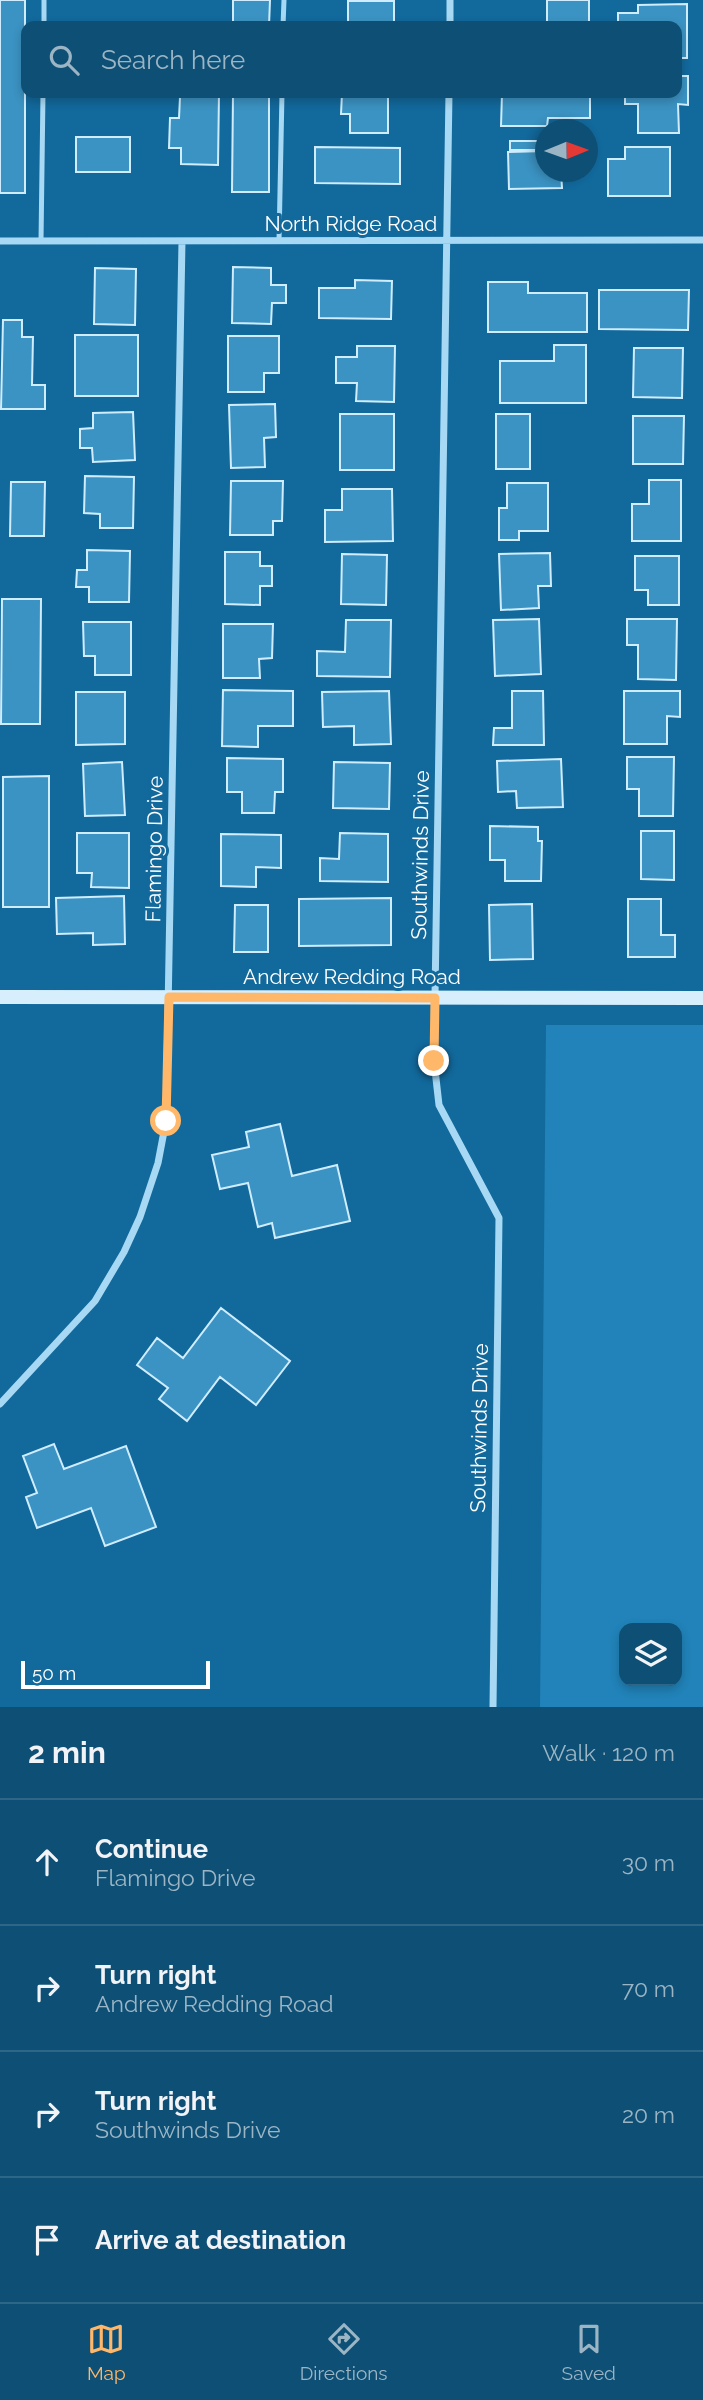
<!DOCTYPE html>
<meta charset="utf-8">
<style>
:root{--surface:#0e4f75;--page:#17567a;--text:#f1f3f6;--muted:#9bb5c5;--line:#2e6687;--accent:#ffb76a}
body{margin:0;font-family:Raleway,sans-serif;background:var(--page);color:var(--text)}
.controls{position:absolute;right:21px;bottom:21px;display:grid;overflow:hidden;border-radius:14px;box-shadow:0 4px 10px #0003}
.controls button{width:63px;height:63px;display:grid;place-items:center;padding:0;border:0;border-bottom:2px solid var(--line);background:var(--surface);color:var(--text);font:35px sans-serif}
.compass{position:absolute;left:535px;top:119px;width:63px;height:63px;border-radius:50%;background:var(--surface);box-shadow:0 4px 10px #0003;rotate:89deg}
.scale{position:absolute;left:21px;bottom:18px;width:189px;box-sizing:border-box;padding-left:7px;border:4px solid #fff;border-top:0;font-size:19px;line-height:24px;white-space:nowrap;color:#fff;-webkit-text-stroke:5px #12699c;paint-order:stroke}
.stop{position:absolute;width:21px;height:21px;margin:-16px;border:5px solid #ffb76a;border-radius:50%;background:#fff}
.stop.end{background:#ffb76a;border-color:#fff;box-shadow:0 2px 7px #0008}
.list{margin:0;padding:0;list-style:none}
h2{display:flex;justify-content:space-between;align-items:center;height:91px;margin:0;padding:0 28px;font-size:30px}
h2 small{font-size:23px;font-weight:400;color:var(--muted)}
.list li{display:grid;grid-template-columns:46px 1fr auto;gap:21px;align-items:center;box-sizing:border-box;height:126px;padding:0 28px;border-top:2px solid var(--line)}
.list b{display:block;font-size:26px;white-space:nowrap}
.list p{margin:0;font-size:23px;white-space:nowrap;color:var(--muted)}
.list em{font-size:23px;font-style:normal;color:var(--muted)}
.icon{flex:none;width:38px;height:38px;fill:none;stroke:currentColor;stroke-width:2;stroke-linecap:round;stroke-linejoin:round}
.map{position:relative;flex:none;width:703px;height:1707px;overflow:hidden}
.search{position:absolute;background:var(--surface);box-shadow:0 4px 10px #0003;left:21px;right:21px;top:21px;height:77px;display:flex;align-items:center;gap:18px;box-sizing:border-box;padding:0 24px;border-radius:14px;color:var(--muted);font-size:26px}
.sheet{height:595px;background:var(--surface)}
nav{display:flex;justify-content:space-around;align-items:center;box-sizing:border-box;height:98px;border-top:2px solid var(--line);background:var(--surface);font-size:19px;color:var(--muted)}
nav a{display:grid;justify-items:center;gap:4px}
nav .on{color:var(--accent)}
.map>svg:first-child{display:block}
.green{fill:#2183b9;fill-rule:evenodd}
.building{fill:#3b93c3;stroke:#cfedfe;stroke-width:2}
.lines{fill:none;stroke-linecap:round;stroke-linejoin:round}
.lane{stroke:#a7d9f4;stroke-width:5}
.street{stroke:#a7d9f4;stroke-width:7}
.secondary{stroke:#d7effd;stroke-width:14}
.route{stroke:#ffb76a;stroke-width:9}
.labels{text-anchor:middle;dominant-baseline:central;stroke-width:6;stroke-linejoin:round;paint-order:stroke}
.street-label{font-size:21px;fill:#fff;stroke:#12699c}
</style>
<div class="map">
<svg width="703" height="1707" viewBox="0 0 703 1707">
<rect width="100%" height="100%" fill="#12699c"/>
<!-- green -->
<path class="green" d="M546 1025H703V1707H540ZM624 1628H677V1681H624Z"/>
<!-- building -->
<path class="building" d="M0 0H25V193H0Z
M233 0H270L269 26H233Z
M547 0H589V26H547Z
M348 1H394V26H348Z
M687 4V58H677V26H618V13H638V5Z
M677 76H688V105L678 104 679 133H638V104H625V93H677Z
M187 93H219L218 165 181 164V148H169L170 118H179L180 97H187Z
M233 93H269V192H232Z
M342 93H388V133H350V114H341Z
M502 93H590V118H548L547 126H501Z
M76 137H130V172H76Z
M510 141H546V150H510Z
M315 147 400 148V184L315 183Z
M625 147H670V196H608V159H625Z
M546 151V172H561L562 188 509 189 508 152Z
M233 267 271 268V285H286V303H272L271 324 232 323Z
M95 268 136 269 135 325 94 324Z
M355 280 392 281 391 319 319 318V288H355Z
M488 282H528V293H587V332H488Z
M599 290H689L688 330 599 329Z
M3 320H22V337H33L32 385H45V409H1Z
M75 335H138V396H75Z
M228 336H279V373H264V392H228Z
M554 345H586V403H500V361H554Z
M357 346H395L394 402 356 401 357 383H336V357H357Z
M634 348H683L682 398 633 397Z
M275 404 276 437 264 438 265 467 231 468 229 405Z
M133 412 135 460 93 462 92 448H80V429L93 428V413Z
M340 414H394V470H340Z
M496 414H530V469H496Z
M633 416H684L683 464H633Z
M85 476 134 477 133 528H100V514L84 513Z
M649 480H681V541H632V504H649Z
M231 481H283L282 521H273V535H230Z
M11 482H45L44 536H10Z
M507 483H548V531H519V540H499V508H507Z
M342 489H392L393 541 325 542V510H342Z
M87 550 130 551 129 602H89V587H76L77 570H87Z
M225 552H260V566H272V586H260V605L225 604Z
M550 553 551 586H538L539 608 501 610 499 554Z
M342 554 387 555 386 605 341 604Z
M635 556H679V605H648V590H635Z
M2 599H41L40 724H1Z
M539 619 541 674 495 676 493 620Z
M627 619H677L676 680 638 679V645H627Z
M346 620H391L390 677 317 676V651L345 652Z
M83 622H131V675H95V656H84Z
M223 624H273L272 658 259 659 260 678H223Z
M223 690 293 691V726H258V747L222 746Z
M389 691 391 744 354 745V726L323 727 322 692Z
M512 691H543L544 745H493L494 728H512Z
M624 691H680V717L667 716V744H624Z
M76 692H125V744L76 745Z
M627 757H674L673 816H639V789H627Z
M227 758 283 759V792H275L274 813H242V792H227Z
M561 759 563 807 517 808 516 791 498 792 497 761Z
M122 762 125 815 85 816 83 764Z
M334 762 390 763 389 809 333 808Z
M49 776V907H3V777Z
M490 826 538 827V841H542L541 881H505V860H490Z
M641 831H674V880L641 879Z
M77 833H129V888L91 887 92 873H77Z
M340 833 388 834V882L320 881V858L339 859Z
M221 834 281 835V868L256 867V887L221 886Z
M124 896 125 944 93 945V933L57 934 56 898Z
M391 898V945L299 946V899Z
M628 899H661V935H675V957H628Z
M532 904 533 959 490 960 489 905Z
M235 905H268V952H234Z
M280 1124 292 1176 337 1165 350 1221 275 1238 272 1223 258 1227 248 1183 220 1189 212 1155 249 1147 246 1132Z
M221 1308 290 1361 256 1405 220 1377 187 1421 159 1399 168 1388 137 1365 157 1338 183 1358Z
M54 1444 64 1469 126 1446 156 1527 105 1546 91 1508 37 1528 26 1497 37 1493 23 1456Z"/>
<g class="lines">
<!-- lane -->
<path class="lane" d="M44 26V0
M283 26 284 0
M453 26H527
M41 241 43 93
M279 241 282 93"/>
<!-- street -->
<path class="street" d="M450 26V0
M449 93 434 1061 439 1105 499 1218 493 1707
M0 241 703 240
M0 1404 95 1301 124 1252 140 1217 158 1163 166 1121 182 241"/>
<!-- secondary -->
<path class="secondary" d="M0 997 703 998"/>
</g>
<g class="lines">
<!-- route -->
<path class="route" d="M166 1121 169 997 435 998 434 1061"/>
</g>
<g class="labels">
<!-- street labels -->
<g class="street-label">
<text x="351" y="223">North Ridge Road</text>
<text transform="translate(154 849) rotate(-89)">Flamingo Drive</text>
<text transform="translate(420 855) rotate(-89)">Southwinds Drive</text>
<text x="352" y="976">Andrew Redding Road</text>
<text transform="translate(479 1428) rotate(-89)">Southwinds Drive</text>
</g>
</g>
</svg>
<div class="controls">
<button><svg class="icon" aria-label="layers" viewBox="0 0 24 24"><path d="M12 4l9 5-9 5-9-5zM3 14l9 5 9-5"/></svg></button>
</div>
<svg class="compass" viewBox="-18 -18 36 36"><path d="M0-13l5 13h-10z" fill="#e53935"/><path d="M0 13l5-13h-10z" fill="#9bb5c5"/></svg>
<div class="scale">50 m</div>
<div class="stop" style="left:166px;top:1121px"></div>
<div class="stop end" style="left:434px;top:1061px"></div>
<div class="search"><svg class="icon" aria-label="search" viewBox="0 0 24 24"><circle cx="10" cy="10" r="6"/><path d="M15 15l6 6"/></svg>Search here</div>
</div>
<section class="sheet">
<h2>2 min<small>Walk · 120 m</small></h2>
<ul class="list">
<li><svg class="icon" aria-label="ahead" viewBox="0 0 24 24"><path d="M12 20V5M6 11l6-6 6 6"/></svg><div><b>Continue</b><p>Flamingo Drive</p></div><em>30 m</em></li>
<li><svg class="icon" aria-label="right" viewBox="0 0 24 24"><path d="M7 20v-9h11M14 6l5 5-5 5"/></svg><div><b>Turn right</b><p>Andrew Redding Road</p></div><em>70 m</em></li>
<li><svg class="icon" aria-label="right" viewBox="0 0 24 24"><path d="M7 20v-9h11M14 6l5 5-5 5"/></svg><div><b>Turn right</b><p>Southwinds Drive</p></div><em>20 m</em></li>
<li><svg class="icon" aria-label="arrive" viewBox="0 0 24 24"><path d="M6 21V4h12l-3 4 3 4H6"/></svg><div><b>Arrive at destination</b></div></li>
</ul>
</section>
<nav>
<a class="on"><svg class="icon" aria-label="map" viewBox="0 0 24 24"><path d="M3 6l6-2 6 2 6-2v14l-6 2-6-2-6 2zM9 4v14M15 6v14"/></svg>Map</a>
<a><svg class="icon" aria-label="directions" viewBox="0 0 24 24"><path d="M12 3l9 9-9 9-9-9zM9 14v-3h6M13 9l2 2-2 2"/></svg>Directions</a>
<a><svg class="icon" aria-label="saved" viewBox="0 0 24 24"><path d="M7 4h10v16l-5-4-5 4z"/></svg>Saved</a>
</nav>
